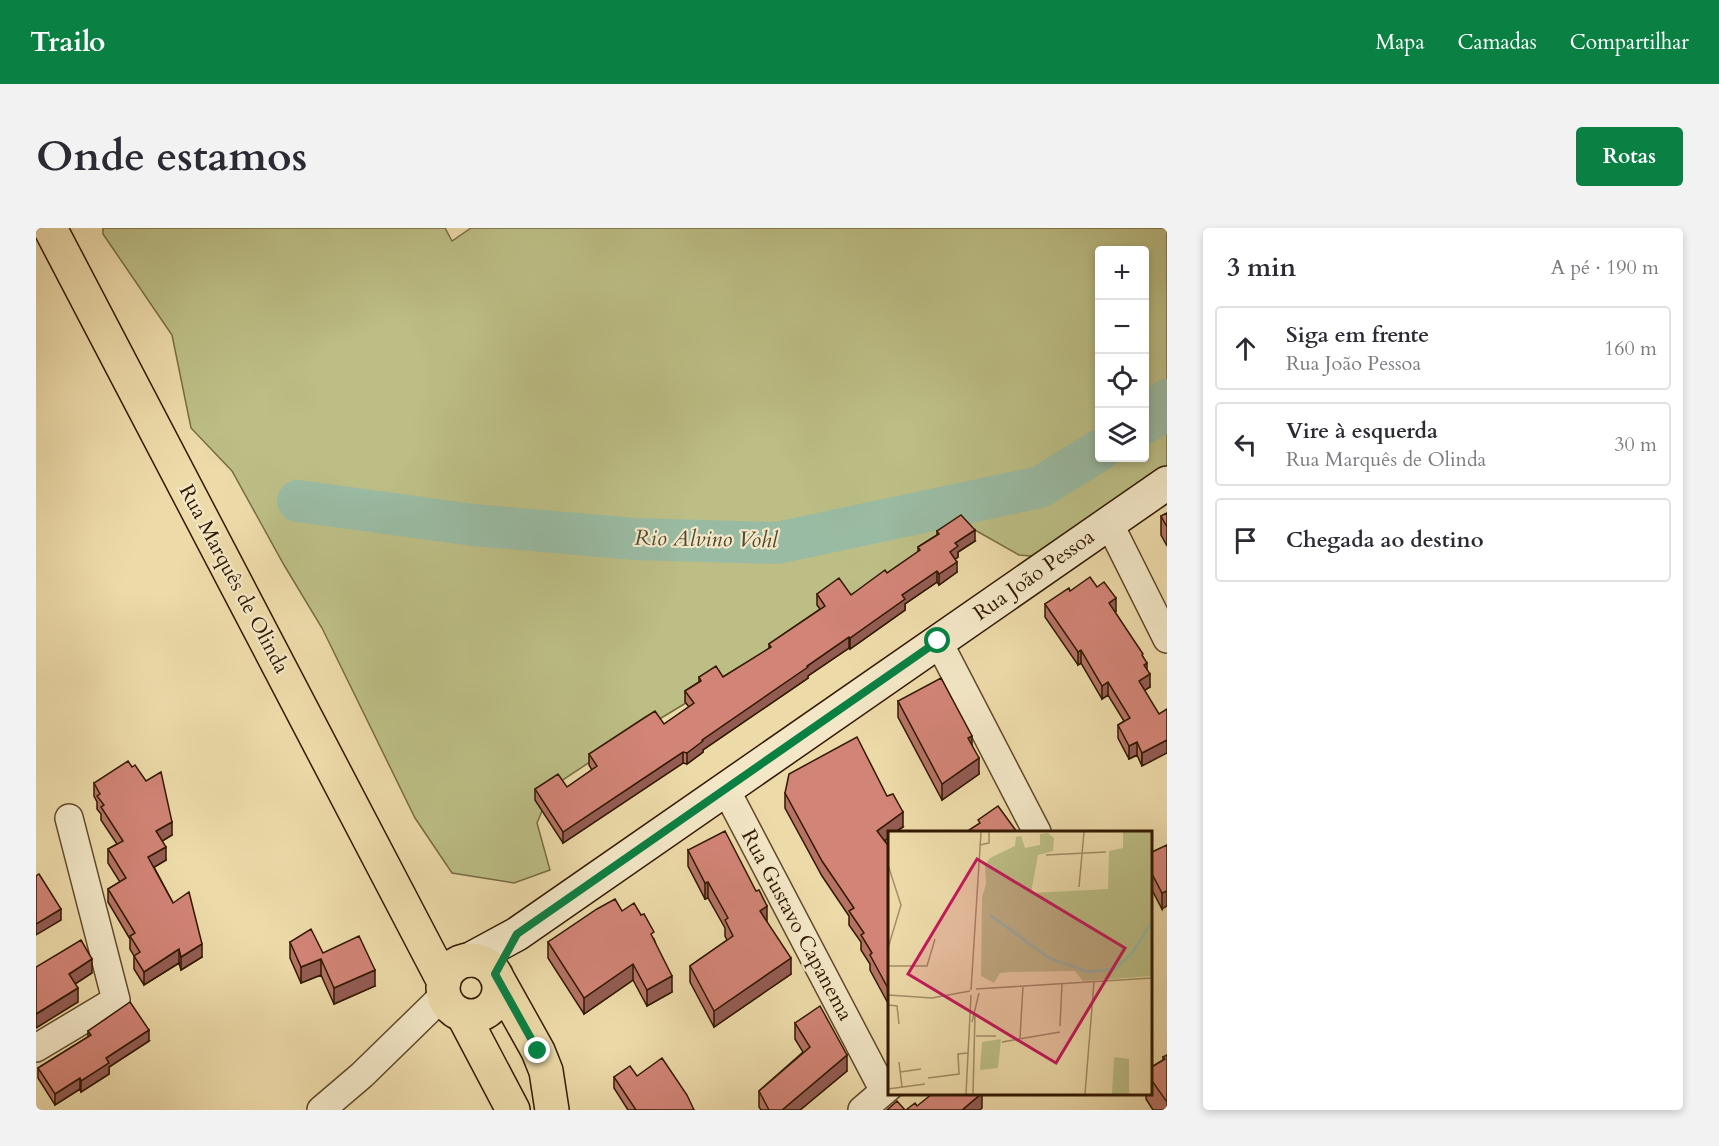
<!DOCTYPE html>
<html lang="pt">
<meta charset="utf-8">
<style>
:root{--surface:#fff;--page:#f2f2f3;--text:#2b2b33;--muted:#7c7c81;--line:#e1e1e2;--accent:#0b8043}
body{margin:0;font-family:Cardo,serif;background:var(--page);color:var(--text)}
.controls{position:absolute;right:18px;top:18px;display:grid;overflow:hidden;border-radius:6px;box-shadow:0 3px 9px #0003}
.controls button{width:54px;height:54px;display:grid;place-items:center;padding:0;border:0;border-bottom:2px solid var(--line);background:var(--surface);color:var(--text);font:30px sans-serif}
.stop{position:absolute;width:18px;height:18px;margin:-14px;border:4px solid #0b8043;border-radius:50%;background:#fff}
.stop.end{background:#0b8043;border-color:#fff;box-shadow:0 2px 6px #0008}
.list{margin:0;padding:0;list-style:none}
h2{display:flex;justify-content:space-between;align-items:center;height:78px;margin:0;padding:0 24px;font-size:26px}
h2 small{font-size:20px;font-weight:400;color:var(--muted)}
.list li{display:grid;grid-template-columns:39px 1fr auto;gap:18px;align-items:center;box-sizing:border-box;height:84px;margin:0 12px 12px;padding:0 12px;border:2px solid var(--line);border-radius:6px}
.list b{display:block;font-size:22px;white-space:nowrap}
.list p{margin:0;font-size:20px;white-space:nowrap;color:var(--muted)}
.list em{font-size:20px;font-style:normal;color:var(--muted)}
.icon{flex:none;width:33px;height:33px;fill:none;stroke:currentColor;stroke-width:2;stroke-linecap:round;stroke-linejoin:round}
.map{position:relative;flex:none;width:1131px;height:882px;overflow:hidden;border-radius:6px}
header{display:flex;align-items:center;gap:36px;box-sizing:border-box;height:84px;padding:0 30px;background:var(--accent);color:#fff}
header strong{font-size:28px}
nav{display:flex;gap:33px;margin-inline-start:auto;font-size:21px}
.intro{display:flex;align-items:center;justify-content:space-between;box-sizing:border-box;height:144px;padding:0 36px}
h1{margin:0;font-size:42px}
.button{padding:15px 27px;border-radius:6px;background:var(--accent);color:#fff;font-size:21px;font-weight:700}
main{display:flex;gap:36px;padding:0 36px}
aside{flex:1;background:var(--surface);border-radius:6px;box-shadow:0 3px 9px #0003}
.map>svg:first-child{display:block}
.green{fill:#bcbe85;stroke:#776c42;stroke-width:1.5;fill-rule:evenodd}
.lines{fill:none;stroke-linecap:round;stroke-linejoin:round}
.river{stroke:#9abba3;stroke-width:42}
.street-casing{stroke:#61492a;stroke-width:30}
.secondary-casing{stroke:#321900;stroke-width:36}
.primary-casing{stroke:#321900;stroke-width:36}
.street{stroke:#f3e7c7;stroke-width:27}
.secondary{stroke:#f3e7c7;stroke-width:33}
.primary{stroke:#eddaa9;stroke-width:33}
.wall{fill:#b57265;stroke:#321900;stroke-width:1.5}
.shaded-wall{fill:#935c53;stroke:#321900;stroke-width:1.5}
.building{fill:#d28476;stroke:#321900;stroke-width:1.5}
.route{stroke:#0b8043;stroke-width:8}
.labels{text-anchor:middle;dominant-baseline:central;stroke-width:4.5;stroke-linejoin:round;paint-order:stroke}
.street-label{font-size:21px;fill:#321900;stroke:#f3e7c7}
.water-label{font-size:22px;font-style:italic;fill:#514a31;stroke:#f3e7c7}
.inset-river{fill:none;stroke:#9abba3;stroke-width:3}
.inset-road{fill:none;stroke:#a28d65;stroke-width:1.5}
.view{fill:#c2185b;fill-opacity:0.15;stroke:#c2185b;stroke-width:3}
.inset-edge{fill:none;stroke:#321900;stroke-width:3}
</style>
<header>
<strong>Trailo</strong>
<nav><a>Mapa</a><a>Camadas</a><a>Compartilhar</a></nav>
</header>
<div class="intro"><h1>Onde estamos</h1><a class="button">Rotas</a></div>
<main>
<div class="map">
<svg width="1131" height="882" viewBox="0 0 1131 882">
<rect width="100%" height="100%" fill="#eddaa9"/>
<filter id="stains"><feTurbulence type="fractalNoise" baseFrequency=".00333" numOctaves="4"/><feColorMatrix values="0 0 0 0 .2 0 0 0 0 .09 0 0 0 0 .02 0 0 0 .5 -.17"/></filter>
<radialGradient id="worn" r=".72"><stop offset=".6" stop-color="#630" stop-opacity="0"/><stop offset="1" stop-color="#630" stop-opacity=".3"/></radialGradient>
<!-- green -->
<path class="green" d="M67 0H409L416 13 435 0H1131V240L1006 329 983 327 930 297 718 434 572 522 516 559 501 595 514 642 478 655 416 645 379 590 286 400 248 337 196 243 155 200 136 107 67 6ZM1064 22H1108V230H1064Z"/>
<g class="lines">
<!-- river -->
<path class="river" d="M1108 195 1120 188 1131 172
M262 273 437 297 599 311 741 315 1004 259 1064 222"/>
<defs>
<path id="street" d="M1073 295 1131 411
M902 413 1001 604
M689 560 848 863
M0 820 80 772 33 590
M285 882 326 847 408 767
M826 882 854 858"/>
<path id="secondary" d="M433 732 481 706 1131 255"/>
<path id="primary" d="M14 0 408 754
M407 760a28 28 0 1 1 56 0a28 28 0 1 1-56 0Z
M459 746 502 823 510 843 516 882
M427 787 477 882"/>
</defs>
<!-- street casing -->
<use href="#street" class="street-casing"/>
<!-- secondary casing -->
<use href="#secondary" class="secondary-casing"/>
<!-- primary casing -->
<use href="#primary" class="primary-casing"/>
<!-- street -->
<use href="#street" class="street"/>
<!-- secondary -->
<use href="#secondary" class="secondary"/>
<!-- primary -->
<use href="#primary" class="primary"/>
</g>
<!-- wall -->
<path class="wall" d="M1131 285V318L1125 307V288Z
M901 303 939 313 922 324V329L919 331 921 344 903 357 901 354 869 376V382L814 421 813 420 772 448V450L667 522V524L651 536 647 535 527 615 499 572V561L531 559 556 542 553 537V526L628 496 653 479 649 474V463L663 454V449H687L733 421V416L784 381 781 377V366L815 367 851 345 882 324V319L901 307Z
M1061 359 1080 383 1079 384 1107 429 1111 442 1114 459 1108 462 1106 538 1101 527 1093 531 1082 510V497L1088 493 1072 467 1066 471 1045 435 1042 437 1009 389V376L1034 363Z
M862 473 936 517 943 546 906 572 862 489Z
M58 555 136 607 126 613 130 632 118 639 166 729 145 742 143 735 108 757 98 741V728L94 721V711L72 674V661L84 654 72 635V621L81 616 65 592V586L61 581V574L58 568Z
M749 565 867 599 859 604H854L848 612 854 620V779L834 742V736L825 722V714L813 697V688L786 648 749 580Z
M1131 617 1126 681 1114 658V625Z
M652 622 731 694 755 746 678 799 654 754V738L691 712 689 708V700L672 670 669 671 652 638Z
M586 683 618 711 636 764 611 778 597 752 548 786 512 730V714Z
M254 714 287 725 339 758 298 776 285 747 265 755 254 730Z
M759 795 811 843 764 882H725L723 879V863L767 824 759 811Z
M52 803 113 813 73 839V846L45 864 44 861 19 877 2 850V840L52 809Z
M1131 827V882H1117L1110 871V866H1114V840L1127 832V829Z
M601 848 658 882H592L578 860V849Z"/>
<!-- shaded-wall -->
<path class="shaded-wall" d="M939 302V313L922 324V329L914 335V324L919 315Z
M921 334V344L903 357V346Z
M901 343V354L869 376V382L814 421V410L866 367Z
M1080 370V383L1073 388V375Z
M813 409V420L772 448V450L667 522V524L651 536V525L666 512Z
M1045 422V435L1042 437V424Z
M1111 435V448L1114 446V459L1103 466V453L1108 437Z
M1072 454V467L1066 471V458Z
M936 508V524L932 510Z
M1131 512V525L1106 538V525Z
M1101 514V527L1093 531V518Z
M647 524V535L527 615V604Z
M943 530V546L906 572V556Z
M867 584V599L859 604H854V609L841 618V603Z
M136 594V607L120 617V603Z
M130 619V632L112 643V629Z
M672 654V670L669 671V655Z
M1131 663V678L1126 681V665Z
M731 678V694L724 683Z
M25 681V692L0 707V696Z
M166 716V729L145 742V729Z
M143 721V735L108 757V744Z
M755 730V746L678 799V783Z
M56 731V745L33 760V746Z
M285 731V747L265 755V739Z
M597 736V752L548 786V770Z
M339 742V758L298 776V760Z
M636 748V764L611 778V762Z
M42 760V774L0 800V786Z
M113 802V813L73 839V846L45 864V853L70 830Z
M811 827V843L764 882H746Z
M44 850V861L19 877V866Z
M945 866H946V880L944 882H926Z"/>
<!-- building -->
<path class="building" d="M1131 285V299L1125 288Z
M925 287 939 302 919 315 922 318 914 324 921 334 903 346 901 343 866 367 869 371 814 410 813 409 771 438 772 439 666 512 667 513 651 525 647 524 527 604 499 561 522 546 531 559 561 538 553 526 608 490 619 483 628 496 658 475 649 463 665 453 663 449 680 438 687 449 735 419 733 416 789 378 781 366 803 350 815 367 849 342 851 345 884 322 882 319 903 306 901 303Z
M1054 349 1061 359 1068 354 1080 370 1073 375 1107 426 1106 427 1111 435 1108 437 1114 446 1103 453 1123 486 1131 481V512L1106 525 1101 514 1093 518 1082 497 1094 490 1072 454 1066 458 1045 422 1042 424 1009 376 1033 360 1034 363Z
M905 450 936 508 932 510 943 530 906 556 862 473Z
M821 509 851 568 857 566 867 584 841 603 854 620V764L834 727 836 725 825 707 828 705 813 683 818 680 786 633 749 565 753 546Z
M92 533 96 539 99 537 110 553 125 544 136 594 120 603 130 619 112 629 137 675 153 664 166 716 145 729 143 721 108 744 98 728 104 724 94 708 99 705 72 661 90 650 72 621 87 613 65 579 68 577 61 568 64 566 58 555Z
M962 578 981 604H930L944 595 942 592Z
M689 603 720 663 723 662 731 678 724 683 755 730 678 783 654 738 697 708 689 692 692 690 672 654 669 655 652 622Z
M1131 617V663L1126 665 1114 642V625Z
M3 646 25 681 0 696V648Z
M579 671 586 683 598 675 605 687 608 686 618 704 615 706 636 748 611 762 597 736 548 770 512 714 561 681Z
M275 701 287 725 323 708 339 742 298 760 285 731 265 739 254 714Z
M45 712 56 731 33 746 42 760 0 786V739Z
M94 774 113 802 70 830 73 835 45 853 44 850 19 866 2 840 55 807 52 803Z
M784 778 811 827 746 882H733L723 863 774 819 759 795Z
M1131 827V874L1114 850V840L1129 831 1127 829Z
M626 830 651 867 658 882H600L578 849 594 838 601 848Z
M896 866H945L926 882H870L879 875 881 878Z
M861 873 869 882H851Z"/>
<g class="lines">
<!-- route -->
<path class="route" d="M502 823 459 746 481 706 902 413"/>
</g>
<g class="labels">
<!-- street labels -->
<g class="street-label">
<text transform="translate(998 347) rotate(-35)">Rua João Pessoa</text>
<text transform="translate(198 351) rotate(62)">Rua Marquês de Olinda</text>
<text transform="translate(761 697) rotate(62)">Rua Gustavo Capanema</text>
</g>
<!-- water labels -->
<g class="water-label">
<text transform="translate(670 311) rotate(1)">Rio Alvino Vohl</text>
</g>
</g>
<!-- overview -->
<g transform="translate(852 603)">
<rect width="264" height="264" fill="#eddaa9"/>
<path d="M235 1H264V145L195 150 187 140 123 141 112 142 106 152 93 145 94 66 98 53 97 34 102 27 127 15 128 6 133 5 137 17 152 14V3L160 2 166 7 165 20 150 24 143 62 220 58 221 20 235 17ZM113 208 110 237 92 239 94 211ZM226 226 241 228V263H224Z" fill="#bcbe85"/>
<path class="inset-river" d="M102 84 161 127 200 141 227 138 244 122 264 91"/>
<path class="inset-road" d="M92 14 101 12V1M158 24 218 21M0 34 13 74 0 117M191 56 196 1M0 135H39L47 108M88 158 264 147M83 159 93 1M0 164 44 167 82 160M0 174 9 175 11 193M84 191 91 162M172 195 174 153M88 205H108M132 207 135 155M114 211 172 201M11 231 14 256M12 241 33 238M40 247 71 243 70 223 80 222M0 258 37 253M78 263 83 164M85 263 87 184M197 263 206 151"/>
<path class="view" d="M89 28 237 117 168 232 20 143Z"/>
<rect width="264" height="264" class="inset-edge"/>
</g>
<rect width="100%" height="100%" filter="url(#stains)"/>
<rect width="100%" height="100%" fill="url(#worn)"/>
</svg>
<div class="controls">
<button>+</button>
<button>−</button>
<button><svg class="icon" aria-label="locate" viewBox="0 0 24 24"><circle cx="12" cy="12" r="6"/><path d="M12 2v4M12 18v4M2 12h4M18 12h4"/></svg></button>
<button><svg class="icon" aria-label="layers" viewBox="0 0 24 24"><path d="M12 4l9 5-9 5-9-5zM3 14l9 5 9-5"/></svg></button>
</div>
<div class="stop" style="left:902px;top:413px"></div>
<div class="stop end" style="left:502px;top:823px"></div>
</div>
<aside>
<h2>3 min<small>A pé · 190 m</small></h2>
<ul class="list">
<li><svg class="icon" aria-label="ahead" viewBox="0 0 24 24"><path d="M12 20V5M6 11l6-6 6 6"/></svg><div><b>Siga em frente</b><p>Rua João Pessoa</p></div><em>160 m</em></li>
<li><svg class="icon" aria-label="left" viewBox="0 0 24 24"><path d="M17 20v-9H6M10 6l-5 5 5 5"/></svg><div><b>Vire à esquerda</b><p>Rua Marquês de Olinda</p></div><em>30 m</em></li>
<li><svg class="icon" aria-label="arrive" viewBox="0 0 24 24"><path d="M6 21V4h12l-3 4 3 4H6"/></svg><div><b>Chegada ao destino</b></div></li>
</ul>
</aside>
</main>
